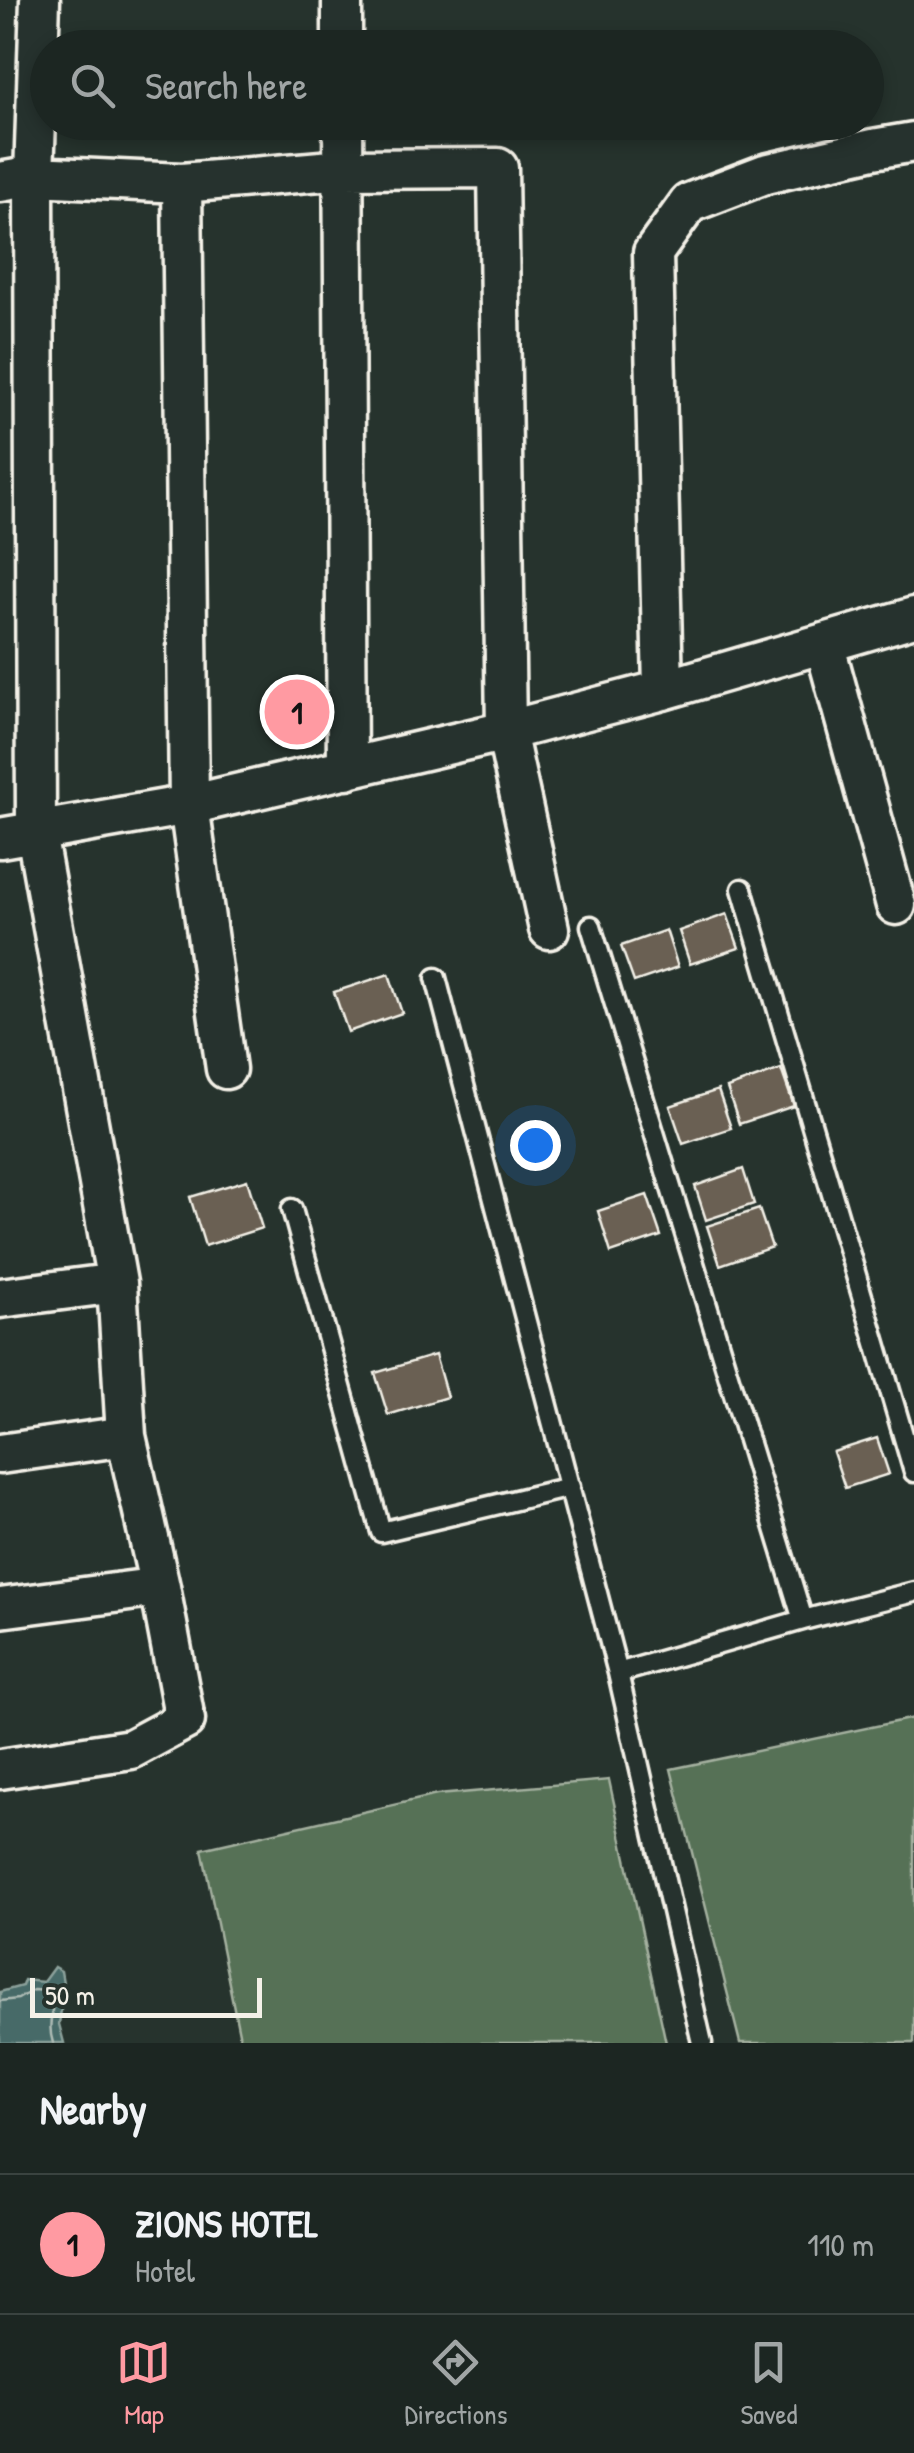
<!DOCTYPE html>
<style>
:root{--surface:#1c2622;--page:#252e2a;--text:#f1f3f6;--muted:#a0a5a5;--line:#3a4340;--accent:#ff9aa2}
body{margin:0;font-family:"Patrick Hand",sans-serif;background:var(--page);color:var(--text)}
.scale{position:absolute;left:30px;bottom:25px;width:232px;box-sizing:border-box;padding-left:10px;border:5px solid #f4f1e8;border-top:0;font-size:28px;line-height:35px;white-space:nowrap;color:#f4f1e8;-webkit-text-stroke:8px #26332d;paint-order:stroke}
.you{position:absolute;left:535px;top:1145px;width:35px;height:35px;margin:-25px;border:8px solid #fff;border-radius:50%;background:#1a73e8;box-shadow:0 0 0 15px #1a73e833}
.badge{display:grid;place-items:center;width:65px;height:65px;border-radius:50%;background:var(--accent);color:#111;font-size:32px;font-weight:700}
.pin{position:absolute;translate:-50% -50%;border:5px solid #fff;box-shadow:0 2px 10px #0006}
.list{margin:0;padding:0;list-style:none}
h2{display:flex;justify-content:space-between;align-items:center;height:130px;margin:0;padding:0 40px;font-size:42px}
h2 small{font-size:32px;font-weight:400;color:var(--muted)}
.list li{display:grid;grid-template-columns:65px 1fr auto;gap:30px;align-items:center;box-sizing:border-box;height:140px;padding:0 40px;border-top:2px solid var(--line)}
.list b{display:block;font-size:38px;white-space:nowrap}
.list p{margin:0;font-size:32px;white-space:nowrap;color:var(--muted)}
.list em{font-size:32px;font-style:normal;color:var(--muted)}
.icon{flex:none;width:55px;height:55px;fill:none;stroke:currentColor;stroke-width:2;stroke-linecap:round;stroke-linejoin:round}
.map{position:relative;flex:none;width:914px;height:2043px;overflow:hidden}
.search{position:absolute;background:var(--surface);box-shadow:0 5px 15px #0003;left:30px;right:30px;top:30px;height:110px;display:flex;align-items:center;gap:25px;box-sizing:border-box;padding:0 35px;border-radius:55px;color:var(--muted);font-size:38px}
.sheet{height:270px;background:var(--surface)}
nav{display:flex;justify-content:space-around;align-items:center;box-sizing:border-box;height:140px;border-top:2px solid var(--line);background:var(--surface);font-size:28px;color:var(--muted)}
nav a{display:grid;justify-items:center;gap:5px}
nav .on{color:var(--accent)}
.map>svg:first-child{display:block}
.green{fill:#567157;stroke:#a5b1a0;stroke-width:2.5}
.water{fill:#466b68;stroke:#8ca19b;stroke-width:2.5}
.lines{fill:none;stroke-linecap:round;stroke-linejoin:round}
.shore{stroke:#aebbb5;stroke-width:2.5}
.building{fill:#6a6153;stroke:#f4f1e8;stroke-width:2.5}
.lane-casing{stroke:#f4f1e8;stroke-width:25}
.street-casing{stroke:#f4f1e8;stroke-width:45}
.lane{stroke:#26332d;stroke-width:18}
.street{stroke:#26332d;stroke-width:38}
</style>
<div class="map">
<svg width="914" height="2043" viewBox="0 0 914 2043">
<rect width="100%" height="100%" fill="#26332d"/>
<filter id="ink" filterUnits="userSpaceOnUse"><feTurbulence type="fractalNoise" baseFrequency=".01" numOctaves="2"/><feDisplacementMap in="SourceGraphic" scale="20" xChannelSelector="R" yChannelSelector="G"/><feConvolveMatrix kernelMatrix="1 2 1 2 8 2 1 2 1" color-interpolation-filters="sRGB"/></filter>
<g filter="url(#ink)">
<!-- green -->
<path class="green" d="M914 1718V2043H740L671 1769Z
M609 1780 666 2043H241L202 1849 437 1795Z"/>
<!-- water -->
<path class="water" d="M54 1967 61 1971 64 1989 59 2024 64 2043H0V1992L22 1986 24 1980 43 1982Z"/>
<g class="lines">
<!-- shore -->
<path class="shore" d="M0 2001 18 1999 33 1990 52 1991C56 2008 46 2022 53 2043"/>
</g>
<!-- building -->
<path class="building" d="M727 914 739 948 690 964 679 931Z
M666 930 678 967 634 982 621 946Z
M389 974 402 1013 348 1032 334 992Z
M781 1069 794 1106 739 1124 727 1088Z
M718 1090 731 1128 683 1144 670 1106Z
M743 1169 754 1204 706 1220 695 1186Z
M247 1180 262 1228 205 1246 190 1197Z
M647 1195 661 1236 611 1253 598 1211Z
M759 1209 772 1247 720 1265 707 1226Z
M435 1355 447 1397 388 1415 375 1373Z
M877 1438 889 1474 845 1488 833 1452Z"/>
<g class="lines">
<defs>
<path id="lane" d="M742 889 914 1472
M591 926 803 1620
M436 978 618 1673 702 2043
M292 1209 381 1532 570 1487
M618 1673 803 1620 914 1592"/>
<path id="street" d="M342 0V48
M343 122 347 769
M0 182 34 176 182 183 344 169 498 168 506 731 549 929
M182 183 189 805 226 1069
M824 643 896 905
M663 690 653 253 689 203 765 174 873 149 914 142
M0 838 189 805 506 731 663 690 914 617
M0 1298 117 1283
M0 1454 126 1436
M0 1608 160 1587
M0 1769 131 1749 185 1720 160 1587 126 1436 117 1283 36 833 34 176 40 0"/>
</defs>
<!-- lane casing -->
<use href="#lane" class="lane-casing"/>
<!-- street casing -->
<use href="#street" class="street-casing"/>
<!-- lane -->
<use href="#lane" class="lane"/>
<!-- street -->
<use href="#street" class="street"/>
</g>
</g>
</svg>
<div class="scale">50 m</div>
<div class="you"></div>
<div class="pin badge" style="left:297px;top:712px">1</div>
<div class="search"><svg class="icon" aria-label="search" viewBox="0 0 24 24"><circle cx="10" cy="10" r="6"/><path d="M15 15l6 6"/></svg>Search here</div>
</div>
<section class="sheet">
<h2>Nearby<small></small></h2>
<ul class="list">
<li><span class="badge">1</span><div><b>ZIONS HOTEL</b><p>Hotel</p></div><em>110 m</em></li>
</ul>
</section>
<nav>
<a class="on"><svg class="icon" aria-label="map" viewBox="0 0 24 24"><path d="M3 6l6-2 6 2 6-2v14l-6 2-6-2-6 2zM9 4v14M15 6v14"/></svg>Map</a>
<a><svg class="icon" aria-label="directions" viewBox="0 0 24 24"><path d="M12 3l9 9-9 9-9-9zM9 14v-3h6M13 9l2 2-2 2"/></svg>Directions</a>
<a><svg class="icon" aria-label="saved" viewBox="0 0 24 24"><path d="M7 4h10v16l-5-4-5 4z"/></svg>Saved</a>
</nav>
